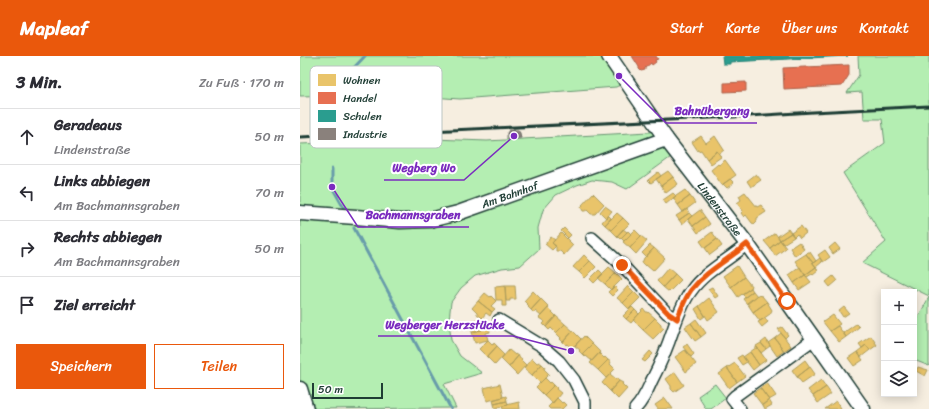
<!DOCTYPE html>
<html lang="de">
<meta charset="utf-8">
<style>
:root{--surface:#fff;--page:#f2f2f3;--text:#2b2b33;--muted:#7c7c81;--line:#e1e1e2;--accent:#ea580c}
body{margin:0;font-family:Sriracha,sans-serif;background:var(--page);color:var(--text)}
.controls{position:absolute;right:12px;bottom:12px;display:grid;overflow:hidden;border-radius:0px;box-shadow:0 2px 10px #0003}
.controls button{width:36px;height:36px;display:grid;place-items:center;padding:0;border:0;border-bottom:1px solid var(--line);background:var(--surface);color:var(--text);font:20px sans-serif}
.scale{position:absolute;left:12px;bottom:10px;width:71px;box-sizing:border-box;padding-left:4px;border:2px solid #1f3d34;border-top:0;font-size:11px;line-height:14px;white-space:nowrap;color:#1f3d34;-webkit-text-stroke:3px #fff;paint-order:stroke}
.stop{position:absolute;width:12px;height:12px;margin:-9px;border:3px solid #ea580c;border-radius:50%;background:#fff}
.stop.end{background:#ea580c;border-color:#fff;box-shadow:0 1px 4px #0008}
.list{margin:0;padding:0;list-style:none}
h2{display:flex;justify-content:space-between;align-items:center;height:52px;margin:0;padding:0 16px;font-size:17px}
h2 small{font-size:13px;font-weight:400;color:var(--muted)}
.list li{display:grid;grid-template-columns:26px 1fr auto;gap:12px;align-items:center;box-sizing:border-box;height:56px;padding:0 16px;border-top:1px solid var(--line)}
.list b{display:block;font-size:15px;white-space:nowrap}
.list p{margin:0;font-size:13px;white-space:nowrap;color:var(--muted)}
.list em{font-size:13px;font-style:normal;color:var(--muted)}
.actions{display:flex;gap:8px;padding:12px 16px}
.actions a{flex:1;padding:9px 0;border:1px solid var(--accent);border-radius:0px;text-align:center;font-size:14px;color:var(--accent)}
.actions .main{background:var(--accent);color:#fff}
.icon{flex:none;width:22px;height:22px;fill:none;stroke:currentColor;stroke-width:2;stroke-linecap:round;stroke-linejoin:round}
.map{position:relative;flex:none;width:629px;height:353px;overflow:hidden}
header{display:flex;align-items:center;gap:24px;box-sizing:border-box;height:56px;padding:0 20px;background:var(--accent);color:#fff}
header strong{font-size:19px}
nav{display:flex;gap:22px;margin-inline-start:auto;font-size:14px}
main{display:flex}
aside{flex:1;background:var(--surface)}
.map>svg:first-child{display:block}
.green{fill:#b4eeb2;stroke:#6a9673}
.homes{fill:#e9c46a;stroke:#ac9c5a}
.shops{fill:#e76f51;stroke:#ab6048}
.schools{fill:#2a9d8f;stroke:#278074}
.industry{fill:#8a817c;stroke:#6a6d66}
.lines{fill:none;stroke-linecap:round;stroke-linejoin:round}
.stream{stroke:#679caa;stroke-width:3}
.minor-casing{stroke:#1f3d34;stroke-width:14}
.tertiary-casing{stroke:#1f3d34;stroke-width:17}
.minor{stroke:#fff;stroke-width:11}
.tertiary{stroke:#fff;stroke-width:14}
.rail{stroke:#1f3d34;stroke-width:3}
.route{stroke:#ea580c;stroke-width:5}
.labels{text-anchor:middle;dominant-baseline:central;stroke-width:4;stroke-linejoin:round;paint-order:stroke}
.street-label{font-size:11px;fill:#1f3d34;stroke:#fff}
.key{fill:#fff;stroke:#bcc5c2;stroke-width:1}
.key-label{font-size:11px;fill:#1f3d34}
.leader{fill:none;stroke:#7b2cbf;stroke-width:1.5}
.callout-dot{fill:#7b2cbf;stroke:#fff;stroke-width:1.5}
.callout-label{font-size:12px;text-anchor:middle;font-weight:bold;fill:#7b2cbf;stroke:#fff;stroke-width:4;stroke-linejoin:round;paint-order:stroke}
</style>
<header>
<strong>Mapleaf</strong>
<nav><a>Start</a><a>Karte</a><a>Über uns</a><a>Kontakt</a></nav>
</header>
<main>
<aside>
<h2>3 Min.<small>Zu Fuß · 170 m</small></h2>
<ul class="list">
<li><svg class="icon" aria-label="ahead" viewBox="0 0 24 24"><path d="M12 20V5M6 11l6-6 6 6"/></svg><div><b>Geradeaus</b><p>Lindenstraße</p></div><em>50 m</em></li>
<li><svg class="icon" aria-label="left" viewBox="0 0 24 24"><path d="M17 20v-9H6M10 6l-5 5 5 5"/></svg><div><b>Links abbiegen</b><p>Am Bachmannsgraben</p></div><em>70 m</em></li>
<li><svg class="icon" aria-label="right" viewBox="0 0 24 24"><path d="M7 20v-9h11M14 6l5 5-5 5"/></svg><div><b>Rechts abbiegen</b><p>Am Bachmannsgraben</p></div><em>50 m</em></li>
<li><svg class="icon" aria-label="arrive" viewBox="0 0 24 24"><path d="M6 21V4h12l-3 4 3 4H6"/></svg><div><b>Ziel erreicht</b></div></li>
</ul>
<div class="actions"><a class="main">Speichern</a><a>Teilen</a></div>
</aside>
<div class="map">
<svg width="629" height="353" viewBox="0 0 629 353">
<rect width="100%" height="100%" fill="#f6eee0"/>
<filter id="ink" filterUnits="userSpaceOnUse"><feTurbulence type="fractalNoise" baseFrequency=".025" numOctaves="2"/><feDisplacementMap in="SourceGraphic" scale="8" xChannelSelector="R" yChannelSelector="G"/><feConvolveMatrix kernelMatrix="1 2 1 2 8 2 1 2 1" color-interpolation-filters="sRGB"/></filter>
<g filter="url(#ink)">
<!-- green -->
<path class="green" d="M2 0H302L322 28 316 31 160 43 88 38 0 40V2Z
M558 0H629V240L562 207 586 186 543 117 585 87 582 63H564L562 36 547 37 559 19Z
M367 75 382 93 327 133 312 126 292 124 277 129 256 139 243 154 238 172 239 193 220 210 202 212 175 220 161 232 151 246 149 264 151 284 160 300 182 317 144 328 156 352 0 353V88L132 83 187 85Z
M629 241V310L614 304V269Z
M415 328 426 342 411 353H406L398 340Z"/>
<!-- homes -->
<path class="homes" d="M401 80 406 87 415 80 424 94 419 98 417 95 407 103 401 94 398 95 392 86Z
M417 95 421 101 411 108 407 103Z
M425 104 436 119 422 129 411 114 418 108 419 109Z
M368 115 373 121 361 130 356 123Z
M358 116 361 120 351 127 348 124Z
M456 118 461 124 451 131 447 125Z
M373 121 378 128 366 137 361 130Z
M430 123 434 127 427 132 423 128Z
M385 134 390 140 378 149 373 142Z
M445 136 457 151 461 149 466 156 457 162V165L454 168 452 167 446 159 444 161 441 157 443 155 437 147 441 144 439 140Z
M293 137 304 148 295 158H291L287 154 285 155H283L281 151 283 150 282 149Z
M373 137 376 140 366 148 363 144Z
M390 140 395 147 383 156 378 149Z
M305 150 312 155 306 162 300 156Z
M387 153 389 157 379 164 376 160Z
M400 154 405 161 393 170 388 163Z
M317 157 323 162 311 174 305 169Z
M389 157 392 160 382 168 379 164Z
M308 159 311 162 305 169 302 166Z
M405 161 410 168 398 177 393 170Z
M323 162 329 168 317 180 311 174Z
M501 170 506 177 500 182 497 178 494 181 491 177Z
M264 172 271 179 268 182 261 175Z
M323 173 327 176 320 183 317 180Z
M488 173 491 177 480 184 478 180Z
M335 174 341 180 330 192 323 186Z
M328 175 331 178 324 185 321 182Z
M412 176 417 183 405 192 400 185Z
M261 177 273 189 264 199 260 195H256V191L252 187Z
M475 177 480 184 470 192 464 185Z
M491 177 494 181 483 188 480 184Z
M341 180 347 185 336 198 330 192Z
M251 181 255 184 252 187 256 190 252 194 245 188Z
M417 183 422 190 410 199 405 192Z
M480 184 486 192 475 200 470 192Z
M499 186 504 193 495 200 490 192Z
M535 187 540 193 533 198 529 192Z
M350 189 354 192 346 201 342 197Z
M354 192 365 202 353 215 346 209 345 210 342 207 344 202Z
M525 194 530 201 523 206 518 199Z
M508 196H510L516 205 513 207 506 198Z
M506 198 516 211 505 219 495 205Z
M284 199 290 205 279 216 273 211Z
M520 202 522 206 516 211 513 207Z
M290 205 296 211 285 222 279 216Z
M437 210 444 221 431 231 423 220Z
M309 211 316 217 305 228 298 222Z
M500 211 505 219 494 227 489 219Z
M516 211 518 215 513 219 512 218 507 221 505 219Z
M368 212 375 218 363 231 357 225Z
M299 214 303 218 294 227 290 223Z
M316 217 322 223 311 234 305 228Z
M375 218 381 224 369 236 363 231Z
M505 219 511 226 499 234 494 227Z
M533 220 537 225 530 231 526 226Z
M444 221 452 231 438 241 431 231Z
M205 230H215L216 243H210V245H206Z
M205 230 206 250H202V244H196L195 231Z
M314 230 318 234 312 240 308 236Z
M328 230 334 236 323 247 317 242Z
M412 231 418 240 415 242 408 233Z
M451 232 453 235 445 241 442 238Z
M233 235 241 243 231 254 228 251 229 250 224 245Z
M453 235 457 240 447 248 443 243Z
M334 236 340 242 329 253 323 247Z
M185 237 190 241 191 240 196 245 191 250 195 253 192 256 178 245Z
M457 239 462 240 467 246 453 256 447 247Z
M409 242 419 256 408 264 399 250Z
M241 243 249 251 241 260 235 255 234 257 231 254Z
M178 245 192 256 190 260 186 257 182 262 177 258V257L172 252Z
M467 246 472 254 470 258 460 265 453 256Z
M399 250 405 260 401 263 395 253Z
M332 251 335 254 326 263 323 260Z
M544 251 549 257 543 261 539 255Z
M248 252 256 260 246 271 243 268 245 266 239 262Z
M344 253 346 256H348L355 262 343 274 333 264Z
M335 254 339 258 331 267 326 263Z
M533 259 540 268 530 275 523 266Z
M256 260 265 268 256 277 251 272 249 274 246 271Z
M182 262 184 269 188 268 189 272 172 276 169 265Z
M355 262 361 268V270L364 272 353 283 343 274Z
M465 262 468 266 462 271 458 266Z
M396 263 406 277 401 281 391 267Z
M391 267 401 281 395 285 385 271Z
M265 268 273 275 263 286 260 283 261 282 256 277Z
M556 268 559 271 546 281 543 277Z
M538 270 546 281 539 286 530 275Z
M482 271 488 279 485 282 478 273Z
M189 272 190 276 186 277 188 284 175 287 172 276Z
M273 275 281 283 272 292 267 288 266 289 263 286Z
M481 277 491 290 484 295 475 282Z
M284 280 292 288 282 298 279 295 280 294 275 290Z
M571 280 577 289 570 294 566 289 562 292 559 288Z
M475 282 484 295 477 300 468 287Z
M466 283 470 290 466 293 461 287Z
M188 284 193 289 194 287 197 290 187 301 179 293Z
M461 287 466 293 461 297 456 290Z
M292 288 300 296 292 305 286 300 285 301 282 298Z
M387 288 394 298 391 301 383 291Z
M566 289 570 294 561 301 557 296Z
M197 290 200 293 199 294 204 299 195 309 187 301Z
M457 291 466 304 459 309 450 296Z
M209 294 215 299V298L218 300 209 311 201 303Z
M385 294 396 308 386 316 375 301Z
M350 295 353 298 345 306 342 304Z
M450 296 459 309 453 314 443 301Z
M557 296 563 304 554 310 548 302Z
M299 297 304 302 305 301 308 304 298 314 290 307Z
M442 299 447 306 442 309 437 302Z
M218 300 222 303 221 304 226 309 217 319 209 311Z
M232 302 237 307 239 306 242 308 232 319 224 312Z
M308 304 311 306 310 308 315 313 306 322 298 314Z
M505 304 510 311 497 321 492 314Z
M435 307 445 320 437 326 427 312Z
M242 308 245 311 244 313 249 318 240 327 232 319Z
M510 311 515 318 502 327 497 321Z
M618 311 628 314 625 320 616 315Z
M427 312 437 326 429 332 419 318Z
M375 316 384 329 374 336 371 333V330L366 323Z
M310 318 316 323 317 322 319 325 310 335 302 327Z
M245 322 250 327 251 326 254 329 244 339 236 331Z
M521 324 526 331 513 340 508 334Z
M319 325 323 327 322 328 327 333 318 343 310 335Z
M467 327 476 340 469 344 460 332Z
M200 328 203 341 187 345 184 332Z
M254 329 257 332 256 333 261 337 253 347 244 339Z
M526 331 531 338 518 347 513 340Z
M460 332 469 344 462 349 453 337Z
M206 340 207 345 194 348 193 344Z
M257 342 262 347 263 346 266 349 262 353H250L248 351Z
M365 342 373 353H358L355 349Z
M469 344 472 349 465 353 463 349Z
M207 345 208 349 195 352 194 348Z
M536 345 541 352 539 353H525Z
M219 346 220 353H203L202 350Z"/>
<!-- shops -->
<path class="shops" d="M332 0H356L358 3 355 4 356 6 352 9 351 7 345 12V14L341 15 339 13V11Z
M549 9V19L542 30 484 33 483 12Z
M446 26V35L424 36V27Z"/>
<!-- schools -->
<path class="schools" d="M422 0H548L430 6V8H423Z"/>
<!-- industry -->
<path class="industry" d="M209 74H218L220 77 221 82 207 83V77Z"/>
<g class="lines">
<!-- stream -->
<path class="stream" d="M28 50 27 40 65 0
M32 113V131L45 154
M54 172 151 353"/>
<defs>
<path id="minor" d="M292 182 322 209 367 257 377 263
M199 264 242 290 259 305 274 324 285 346V353
M335 353C343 345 347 335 352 324 361 307 368 289 374 271 378 260 384 244 391 235 405 215 429 204 447 188
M440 353 432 343 435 340 514 283"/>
<g id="tertiary">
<path id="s1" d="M309 0 366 83 447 188 514 283 563 353"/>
<path id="s2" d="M0 157 56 161 100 165 130 164 158 157 366 83"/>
<path d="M0 333 6 353"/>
</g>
</defs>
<!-- minor casing -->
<use href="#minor" class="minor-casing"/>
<!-- tertiary casing -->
<use href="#tertiary" class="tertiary-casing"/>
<!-- minor -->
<use href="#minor" class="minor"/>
<!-- tertiary -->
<use href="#tertiary" class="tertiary"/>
<!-- rail -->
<path class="rail" d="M0 81 433 61 513 56 629 50"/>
</g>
</g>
<g class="lines" filter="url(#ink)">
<!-- route -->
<path class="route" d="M322 209 368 257 377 263C381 254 385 242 391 234 406 215 428 204 447 188L487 245"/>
</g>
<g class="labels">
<!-- street labels -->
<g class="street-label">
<text stroke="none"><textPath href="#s2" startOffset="214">Am Bahnhof</textPath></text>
<text stroke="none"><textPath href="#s1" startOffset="189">Lindenstraße</textPath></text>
</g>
</g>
<!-- legend -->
<rect x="10" y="10" width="132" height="82" rx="6" class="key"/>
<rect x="18" y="18" width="18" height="12" fill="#e9c46a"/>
<rect x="18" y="36" width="18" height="12" fill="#e76f51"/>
<rect x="18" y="54" width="18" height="12" fill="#2a9d8f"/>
<rect x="18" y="72" width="18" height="12" fill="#8a817c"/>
<g class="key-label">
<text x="43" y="28">Wohnen</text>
<text x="43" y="46">Handel</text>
<text x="43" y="64">Schulen</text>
<text x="43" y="82">Industrie</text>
</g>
<!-- callouts -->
<path class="leader" d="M319 20L366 67H457M214 80L164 124H84M32 131L58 171H169M271 295L213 280H78"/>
<g class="callout-dot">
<circle cx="319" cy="20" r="4"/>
<circle cx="214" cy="80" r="4"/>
<circle cx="32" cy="131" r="4"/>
<circle cx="271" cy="295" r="4"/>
</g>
<g class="callout-label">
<text x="412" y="59">Bahnübergang</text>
<text x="124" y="116">Wegberg Wo</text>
<text x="113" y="163">Bachmannsgraben</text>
<text x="145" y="273">Wegberger Herzstücke</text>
</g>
</svg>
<div class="controls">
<button>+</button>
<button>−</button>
<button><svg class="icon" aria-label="layers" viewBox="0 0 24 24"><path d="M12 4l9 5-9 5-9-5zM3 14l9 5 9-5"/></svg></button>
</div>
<div class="scale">50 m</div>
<div class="stop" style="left:487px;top:245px"></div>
<div class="stop end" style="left:322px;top:209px"></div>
</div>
</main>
